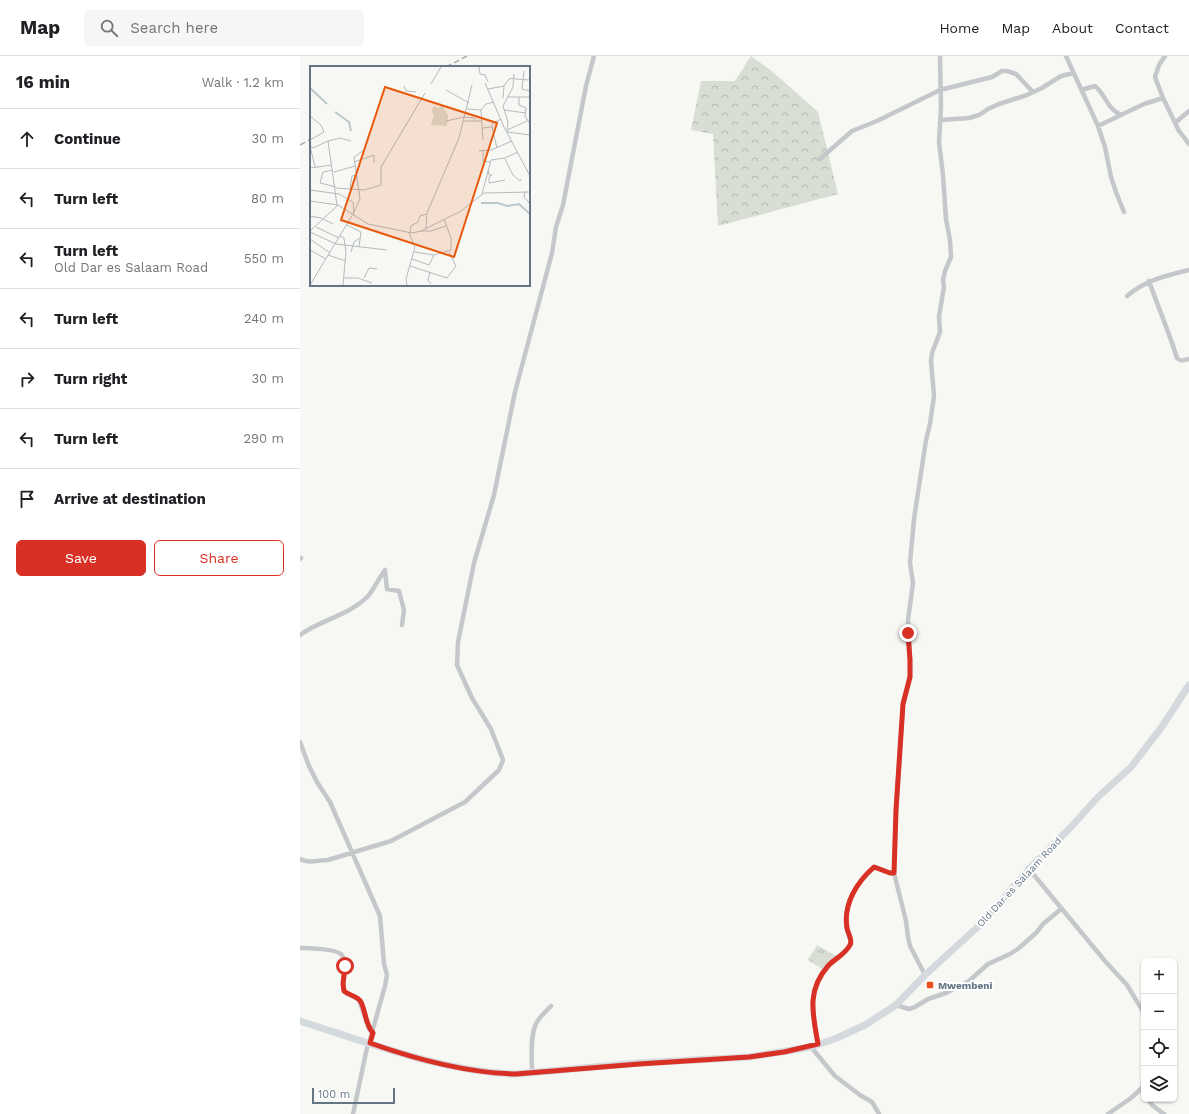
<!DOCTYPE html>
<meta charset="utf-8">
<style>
:root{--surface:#fff;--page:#f6f6f6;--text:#202124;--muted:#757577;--line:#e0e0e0;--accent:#d93025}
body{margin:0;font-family:"Work Sans",sans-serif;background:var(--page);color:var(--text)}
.controls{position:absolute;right:12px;bottom:12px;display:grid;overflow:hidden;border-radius:6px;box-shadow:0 1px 3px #0004}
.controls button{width:36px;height:36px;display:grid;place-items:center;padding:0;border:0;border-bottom:1px solid var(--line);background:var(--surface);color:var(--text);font:20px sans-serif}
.scale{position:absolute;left:12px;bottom:10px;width:83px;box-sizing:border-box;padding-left:4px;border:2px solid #647686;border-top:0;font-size:11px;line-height:14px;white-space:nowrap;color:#647686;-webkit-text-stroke:3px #fff;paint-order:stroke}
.stop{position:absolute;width:12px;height:12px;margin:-9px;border:3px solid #d93025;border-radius:50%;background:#fff}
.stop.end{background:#d93025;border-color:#fff;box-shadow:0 1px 4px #0008}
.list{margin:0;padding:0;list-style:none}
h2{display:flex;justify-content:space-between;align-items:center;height:52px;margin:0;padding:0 16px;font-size:17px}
h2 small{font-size:13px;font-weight:400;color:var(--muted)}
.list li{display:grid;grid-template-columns:26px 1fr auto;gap:12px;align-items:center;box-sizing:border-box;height:60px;padding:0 16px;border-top:1px solid var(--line)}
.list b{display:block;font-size:15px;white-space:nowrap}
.list p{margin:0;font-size:13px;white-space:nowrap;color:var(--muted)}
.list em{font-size:13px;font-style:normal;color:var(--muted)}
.actions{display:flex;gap:8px;padding:12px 16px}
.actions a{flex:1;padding:9px 0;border:1px solid var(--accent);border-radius:6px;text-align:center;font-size:14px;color:var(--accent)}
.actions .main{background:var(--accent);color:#fff}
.icon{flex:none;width:22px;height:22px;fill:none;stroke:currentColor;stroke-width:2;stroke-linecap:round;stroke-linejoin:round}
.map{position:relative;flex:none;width:889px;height:1058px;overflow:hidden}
header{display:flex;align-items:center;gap:24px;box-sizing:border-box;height:56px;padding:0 20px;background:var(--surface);border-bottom:1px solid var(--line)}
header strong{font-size:19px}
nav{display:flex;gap:22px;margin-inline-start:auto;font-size:14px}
.search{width:280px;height:36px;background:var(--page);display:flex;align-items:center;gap:10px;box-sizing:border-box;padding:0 14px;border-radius:6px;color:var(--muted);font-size:15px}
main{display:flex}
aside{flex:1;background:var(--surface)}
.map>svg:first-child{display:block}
.forest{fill:url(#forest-crowns)}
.park{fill:url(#park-tufts)}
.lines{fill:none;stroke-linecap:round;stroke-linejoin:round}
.street{stroke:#c4c8cb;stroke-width:4.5}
.secondary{stroke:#d4d9dd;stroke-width:7}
.rail{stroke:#a4aab0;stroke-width:1.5;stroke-dasharray:6 3;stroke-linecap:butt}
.route{stroke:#d93025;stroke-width:5}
.poi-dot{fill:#ec4f1e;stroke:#fff;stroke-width:1.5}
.labels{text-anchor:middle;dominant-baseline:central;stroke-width:4;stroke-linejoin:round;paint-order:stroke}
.street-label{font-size:10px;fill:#647686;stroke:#fff}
.poi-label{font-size:10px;font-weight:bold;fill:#647686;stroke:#fff;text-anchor:start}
.inset-river{fill:none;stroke:#bbc8cc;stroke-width:2}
.inset-road{fill:none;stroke:#b3bbc0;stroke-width:1}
.view{fill:#e8590c;fill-opacity:0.15;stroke:#e8590c;stroke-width:2}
.inset-edge{fill:none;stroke:#647686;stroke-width:2}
</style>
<header>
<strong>Map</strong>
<div class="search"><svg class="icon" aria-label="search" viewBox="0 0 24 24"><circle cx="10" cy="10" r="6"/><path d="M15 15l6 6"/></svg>Search here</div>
<nav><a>Home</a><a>Map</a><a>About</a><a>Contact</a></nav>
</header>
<main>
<aside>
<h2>16 min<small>Walk · 1.2 km</small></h2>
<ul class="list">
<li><svg class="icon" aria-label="ahead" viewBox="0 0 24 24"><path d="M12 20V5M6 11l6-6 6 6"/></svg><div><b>Continue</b></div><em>30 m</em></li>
<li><svg class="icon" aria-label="left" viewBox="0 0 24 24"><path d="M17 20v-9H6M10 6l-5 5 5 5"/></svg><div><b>Turn left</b></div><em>80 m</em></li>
<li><svg class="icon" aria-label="left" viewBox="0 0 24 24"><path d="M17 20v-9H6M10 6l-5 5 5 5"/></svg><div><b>Turn left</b><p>Old Dar es Salaam Road</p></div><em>550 m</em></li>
<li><svg class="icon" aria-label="left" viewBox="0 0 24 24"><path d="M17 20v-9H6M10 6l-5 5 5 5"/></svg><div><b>Turn left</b></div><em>240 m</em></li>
<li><svg class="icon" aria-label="right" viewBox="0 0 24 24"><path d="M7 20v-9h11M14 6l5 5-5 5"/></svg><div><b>Turn right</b></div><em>30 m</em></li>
<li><svg class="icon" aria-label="left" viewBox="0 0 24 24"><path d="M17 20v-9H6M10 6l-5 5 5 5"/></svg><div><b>Turn left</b></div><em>290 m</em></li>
<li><svg class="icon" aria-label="arrive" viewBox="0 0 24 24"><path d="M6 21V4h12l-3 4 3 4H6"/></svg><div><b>Arrive at destination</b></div></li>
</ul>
<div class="actions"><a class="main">Save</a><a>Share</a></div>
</aside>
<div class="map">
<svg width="889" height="1058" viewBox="0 0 889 1058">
<defs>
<pattern id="forest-crowns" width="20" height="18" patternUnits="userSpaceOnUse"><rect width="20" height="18" fill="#d8ded4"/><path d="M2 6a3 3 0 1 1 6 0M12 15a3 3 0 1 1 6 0" fill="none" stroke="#b3b9b2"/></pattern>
<pattern id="park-tufts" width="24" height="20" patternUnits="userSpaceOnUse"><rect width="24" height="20" fill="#d8ded4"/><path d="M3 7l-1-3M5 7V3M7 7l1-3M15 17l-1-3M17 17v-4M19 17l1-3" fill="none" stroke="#b3b9b2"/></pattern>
</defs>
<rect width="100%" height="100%" fill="#f7f7f3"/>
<!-- forest -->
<path class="forest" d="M451 0 473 16 518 56 538 138 418 170 413 78 391 74 401 25H435Z"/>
<!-- park -->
<path class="park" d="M517 889 536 900 522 913 508 904Z"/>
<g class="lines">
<!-- street -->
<path class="street" d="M766 0 798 70 805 91 811 121 816 136 824 156
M781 34 795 30C806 39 807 53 821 59
M863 42 855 21 859 9 865 0
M641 64 669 62 679 59 688 53 699 48 727 39 742 32 761 20 774 17
M875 67 889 55
M798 70 844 48 863 42 879 75 889 88
M520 103 552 75 577 65 640 34 692 21 702 15H707L716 18 733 36
M849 225C858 251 869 276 877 302 881 306 884 304 889 303
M827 240C846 224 865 220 889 214
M0 503 1 502
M0 579C20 564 50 559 68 540 74 533 79 522 85 514L87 533 99 535 104 554 102 569
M0 686 9 710 17 726 30 746 80 860 84 908 87 919 85 930 69 987
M0 803C11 808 16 804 28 804L91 785 165 746 199 714 203 704 191 673 172 642 157 609 158 586 174 507 194 439 215 336 252 197 256 171 263 149 286 30 294 0
M729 813 805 905 827 929 844 957
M0 892C9 892 35 893 41 898 44 901 45 906 45 910 45 919 42 927 44 935 49 940 55 940 59 944L69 973 73 977
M625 919 610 890 608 881 606 865 594 817 596 755 603 648 610 621V604L608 564 613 527 610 507 614 463 626 384 630 368 634 340 631 305 632 297 640 276 639 260 644 231 643 224 645 215 651 201 650 184 646 163 643 119 639 86 641 51 640 0
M596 949 609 953 615 951 628 943 646 937 669 925 688 908 710 898 719 892 736 877 743 868 761 853
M518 988C513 960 506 932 529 909 536 902 545 897 551 888 550 882 548 878 547 873 542 848 557 826 575 811L590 817H594
M511 991 535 1020 560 1039 572 1046 579 1058
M232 1017C232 1002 230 984 235 970 238 962 245 956 251 950
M848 1043 852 1049 864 1058
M53 1058 68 987
M808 1058 831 1042 844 1030"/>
<!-- secondary -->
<path class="secondary" d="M0 965C69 987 143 1016 216 1018L339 1007 449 1001 511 991 537 982 565 969 596 949 625 919 681 868 729 813 770 772 798 741 831 711 861 672 889 629"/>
<!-- rail -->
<path class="rail" d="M146 11 167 0
M0 89 11 83"/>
</g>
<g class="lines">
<!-- route -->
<path class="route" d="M45 910 43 928 44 935C49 940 57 939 61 946 66 956 65 968 73 977L70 987C115 1003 168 1017 216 1018L339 1008 449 1001 484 996 518 988C513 959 506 935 528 910 534 903 545 899 550 889 553 884 548 878 547 872 543 848 557 826 574 811L590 817H594L596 754 603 648 610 621V604L608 577"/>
</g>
<!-- markers -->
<rect class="poi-dot" x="626" y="925" width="8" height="8" rx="2"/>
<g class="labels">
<!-- street labels -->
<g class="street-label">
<text transform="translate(719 826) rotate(-47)">Old Dar es Salaam Road</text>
</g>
<!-- poi labels -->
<g class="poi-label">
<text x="638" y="929">Mwembeni</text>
</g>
</g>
<!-- overview -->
<g transform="translate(10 10)">
<rect width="220" height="220" fill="#f7f7f3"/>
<path d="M132 39 138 49 137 60 121 59 124 48 121 46 124 40 129 42Z" fill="#d8ded4"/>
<path class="inset-river" d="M0 22 17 38M25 46 39 56 41 65M171 137H188L197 140 209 138 220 148"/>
<path class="inset-road" d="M169 1 170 8 175 9 178 16M214 5 212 23 220 25M205 13 220 14M175 17 194 61 220 110M121 18 131 1M94 20 96 25 106 26M178 23 194 20M136 24 159 37M197 31H220M209 31V39L216 42 215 50 220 58M193 32 194 20 199 13 205 12M157 43 171 44 176 38 184 36M171 44 173 74M194 44 216 47M0 50 11 59 14 66 0 74M136 55 154 51 164 52 166 55M153 55H172M182 61 183 57 191 53M173 62 182 61 187 82M197 64 217 55M197 65 198 56 193 40 203 21 204 8M197 66 220 69M18 75 30 72 41 75M173 84V95L180 96M169 85 181 84 202 75M195 93 203 109 210 115 211 113M44 96 64 89V97M5 101 0 80 3 82 18 75 27 139M0 102 22 99M23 104 13 106 10 117 26 121M178 104 179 109H182L179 111V117L195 114M24 106 45 100M26 122 54 124 71 119V101L115 27M40 122 42 110 46 109M0 124 29 128 43 136 44 147M215 125 214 131 220 138M172 128 181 94 195 92 208 86M0 135 28 139 58 158 102 167 111 165 151 145 174 127 220 126M43 148 50 133 44 91 54 84M0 150 11 152 23 158M37 159 51 166 49 181M6 161 29 172M116 163 117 147 149 72 162 19M0 165 28 139M111 165H121L136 160M0 166 26 178 77 184M100 167 101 160 108 156 110 150 116 148M30 170 34 172 36 186 33 219M0 173 20 187M0 184 16 193M41 186 44 176 50 172M104 186 124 189 141 184V172L134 153M18 189 36 195M102 193 119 199 124 189M100 200 137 212 146 200 139 186M120 206 118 214 121 218M34 212H48L62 217M54 212 59 202 67 203M0 219 43 148M97 219 96 213 105 181 99 167"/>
<path class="view" d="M75 21 187 57 144 191 31 154Z"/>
<rect width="220" height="220" class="inset-edge"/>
</g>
</svg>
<div class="controls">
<button>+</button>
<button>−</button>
<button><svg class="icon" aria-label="locate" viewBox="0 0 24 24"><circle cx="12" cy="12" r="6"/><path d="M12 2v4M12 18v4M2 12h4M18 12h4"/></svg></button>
<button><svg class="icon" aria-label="layers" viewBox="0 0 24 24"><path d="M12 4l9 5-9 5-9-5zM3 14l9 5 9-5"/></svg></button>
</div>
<div class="scale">100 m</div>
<div class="stop" style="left:45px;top:910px"></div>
<div class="stop end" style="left:608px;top:577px"></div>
</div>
</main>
